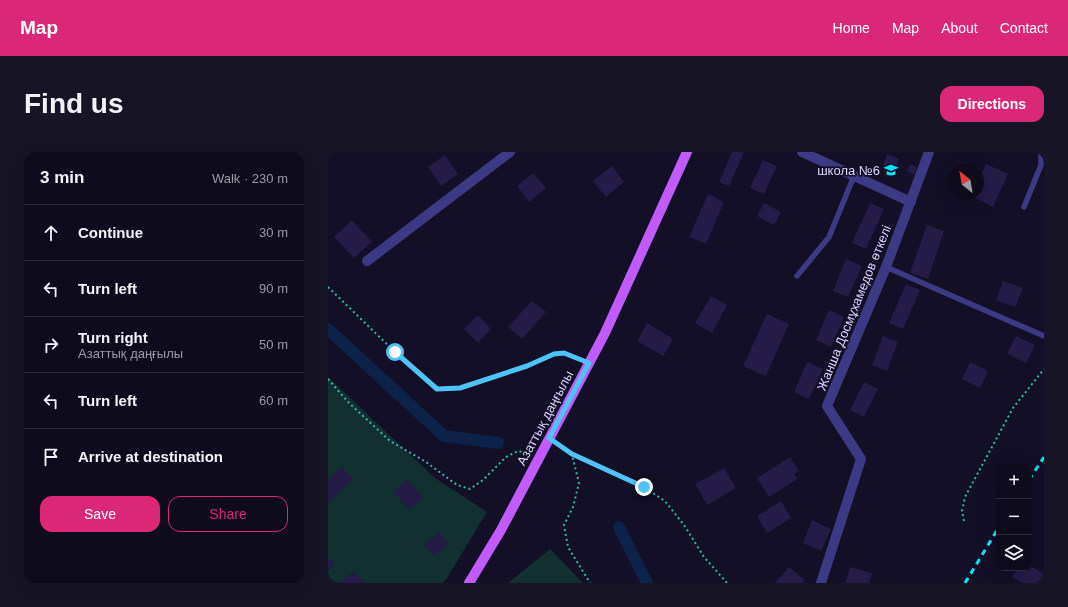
<!DOCTYPE html>
<meta charset="utf-8">
<style>
:root{--surface:#0e0b1c;--page:#171425;--text:#f1f3f6;--muted:#9b9ba3;--line:#2e2b3b;--accent:#db2777}
body{margin:0;font-family:Arial,sans-serif;background:var(--page);color:var(--text)}
.controls{position:absolute;right:12px;bottom:12px;display:grid;overflow:hidden;border-radius:8px;box-shadow:0 4px 16px #0002}
.controls button{width:36px;height:36px;display:grid;place-items:center;padding:0;border:0;border-bottom:1px solid var(--line);background:var(--surface);color:var(--text);font:20px sans-serif}
.compass{position:absolute;left:620px;top:12px;width:36px;height:36px;border-radius:50%;background:var(--surface);box-shadow:0 4px 16px #0002;rotate:329deg}
.stop{position:absolute;width:12px;height:12px;margin:-9px;border:3px solid #4fc3f7;border-radius:50%;background:#fff}
.stop.end{background:#4fc3f7;border-color:#fff;box-shadow:0 1px 4px #0008}
.list{margin:0;padding:0;list-style:none}
h2{display:flex;justify-content:space-between;align-items:center;height:52px;margin:0;padding:0 16px;font-size:17px}
h2 small{font-size:13px;font-weight:400;color:var(--muted)}
.list li{display:grid;grid-template-columns:26px 1fr auto;gap:12px;align-items:center;box-sizing:border-box;height:56px;padding:0 16px;border-top:1px solid var(--line)}
.list b{display:block;font-size:15px;white-space:nowrap}
.list p{margin:0;font-size:13px;white-space:nowrap;color:var(--muted)}
.list em{font-size:13px;font-style:normal;color:var(--muted)}
.actions{display:flex;gap:8px;padding:12px 16px}
.actions a{flex:1;padding:9px 0;border:1px solid var(--accent);border-radius:12px;text-align:center;font-size:14px;color:var(--accent)}
.actions .main{background:var(--accent);color:#fff}
.icon{flex:none;width:22px;height:22px;fill:none;stroke:currentColor;stroke-width:2;stroke-linecap:round;stroke-linejoin:round}
.map{position:relative;flex:none;width:716px;height:431px;overflow:hidden;border-radius:12px}
header{display:flex;align-items:center;gap:24px;box-sizing:border-box;height:56px;padding:0 20px;background:var(--accent);color:#fff}
header strong{font-size:19px}
nav{display:flex;gap:22px;margin-inline-start:auto;font-size:14px}
.intro{display:flex;align-items:center;justify-content:space-between;box-sizing:border-box;height:96px;padding:0 24px}
h1{margin:0;font-size:28px}
.button{padding:10px 18px;border-radius:12px;background:var(--accent);color:#fff;font-size:14px;font-weight:700}
main{display:flex;gap:24px;padding:0 24px}
aside{flex:1;background:var(--surface);border-radius:12px;box-shadow:0 4px 16px #0002}
.map>svg:first-child{display:block}
.green{fill:#12302f}
.lines{fill:none;stroke-linecap:round;stroke-linejoin:round}
.canal{stroke:#0c2248;stroke-width:12}
.building{fill:#241b47}
.path{stroke:#2fb8b0;stroke-width:2;stroke-dasharray:2 3;stroke-linecap:butt}
.lane{stroke:#3d3a85;stroke-width:5.5}
.street{stroke:#3d3a85;stroke-width:10}
.primary{stroke:#c25bff;stroke-width:10}
.rail{stroke:#00e5ff;stroke-width:3;stroke-dasharray:6 5;stroke-linecap:butt}
.route{stroke:#4fc3f7;stroke-width:5}
.labels{text-anchor:middle;dominant-baseline:central;stroke-width:3.5;stroke-linejoin:round;paint-order:stroke}
.poi-label{font-size:13px;fill:#d9d4ff;stroke:#130f26;text-anchor:end}
.street-label{font-size:13px;fill:#d9d4ff;stroke:#130f26}
</style>
<header>
<strong>Map</strong>
<nav><a>Home</a><a>Map</a><a>About</a><a>Contact</a></nav>
</header>
<div class="intro"><h1>Find us</h1><a class="button">Directions</a></div>
<main>
<aside>
<h2>3 min<small>Walk · 230 m</small></h2>
<ul class="list">
<li><svg class="icon" aria-label="ahead" viewBox="0 0 24 24"><path d="M12 20V5M6 11l6-6 6 6"/></svg><div><b>Continue</b></div><em>30 m</em></li>
<li><svg class="icon" aria-label="left" viewBox="0 0 24 24"><path d="M17 20v-9H6M10 6l-5 5 5 5"/></svg><div><b>Turn left</b></div><em>90 m</em></li>
<li><svg class="icon" aria-label="right" viewBox="0 0 24 24"><path d="M7 20v-9h11M14 6l5 5-5 5"/></svg><div><b>Turn right</b><p>Азаттық даңғылы</p></div><em>50 m</em></li>
<li><svg class="icon" aria-label="left" viewBox="0 0 24 24"><path d="M17 20v-9H6M10 6l-5 5 5 5"/></svg><div><b>Turn left</b></div><em>60 m</em></li>
<li><svg class="icon" aria-label="arrive" viewBox="0 0 24 24"><path d="M6 21V4h12l-3 4 3 4H6"/></svg><div><b>Arrive at destination</b></div></li>
</ul>
<div class="actions"><a class="main">Save</a><a>Share</a></div>
</aside>
<div class="map">
<svg width="716" height="431" viewBox="0 0 716 431">
<rect width="100%" height="100%" fill="#130f26"/>
<!-- green -->
<path class="green" d="M0 225 107 326 159 360 119 426 115 431H0Z
M222 397 255 431H180Z"/>
<g class="lines">
<!-- canal -->
<path class="canal" d="M0 177 116 284 170 291
M291 375 319 431"/>
</g>
<!-- building -->
<path class="building" d="M404 0H416L401 34 391 30Z
M559 2 571 7 568 17 555 13Z
M117 3 130 22 113 34 100 15Z
M435 8 449 14 436 42 422 36Z
M582 12 589 15 586 23 579 19Z
M658 12 680 22 665 55 643 44 644 42H650V29Z
M284 14 296 30 278 45 265 29Z
M205 21 218 36 201 50 189 34Z
M380 42 396 50 378 92 361 85Z
M436 51 453 60 446 73 429 64Z
M542 51 556 57 538 97 524 91Z
M24 68 44 90 26 106 6 85Z
M599 73 616 79 600 127 582 121Z
M518 107 534 114 520 145 505 139Z
M675 129 695 136 687 155 668 148Z
M578 132 592 138 575 177 561 171Z
M383 144 399 153 384 181 367 171Z
M204 149 218 160 194 187 180 175Z
M501 158 516 165 503 195 488 188Z
M439 162 461 172 438 224 415 214Z
M150 163 163 177 150 191 136 177Z
M319 171 345 187 335 204 309 189Z
M555 184 570 190 559 219 544 213Z
M688 184 707 193 698 211 679 202Z
M479 210 495 217 481 247 466 240Z
M642 210 660 219 652 236 634 227Z
M536 230 550 237 536 265 522 258Z
M462 305 471 319 466 322 469 327 441 345 429 326Z
M14 315 26 327 0 351V328Z
M396 316 408 336 379 353 367 332Z
M79 327 95 346 81 358 65 339Z
M453 349 463 366 439 381 429 364Z
M484 368 503 377 493 399 475 391Z
M111 380 121 392 106 404 96 393Z
M0 405 7 413 0 418Z
M701 413 716 422 710 431H694L684 425 690 416H701Z
M461 415 477 428 474 431H447Z
M522 415 544 421 541 431H517Z
M26 419 36 431H12Z"/>
<g class="lines">
<!-- path -->
<path class="path" d="M0 135 67 200 109 237 132 236 199 214 226 202 236 201 253 207
M0 227 21 251 62 289 98 310 129 333 142 337 155 328 178 305 190 299 201 301
M230 293 244 303 251 331 245 355 236 373 240 395 262 431
M244 303 316 335 337 349 356 373 376 405 399 431
M636 369 634 359 637 345 685 256 716 217"/>
<!-- lane -->
<path class="lane" d="M696 55 713 13V0
M558 115 716 184
M469 124 501 85 526 24"/>
<!-- street -->
<path class="street" d="M474 0 583 50
M39 109 182 0
M493 431 533 307 499 254 558 115 601 0"/>
<!-- primary -->
<path class="primary" d="M141 431 173 378 277 181 359 0"/>
<!-- rail -->
<path class="rail" d="M701 328 716 305
M637 431 671 375"/>
</g>
<g class="lines">
<!-- route -->
<path class="route" d="M67 200 109 237 132 236 199 214 226 202 236 201 261 211 221 286 244 302 316 335"/>
</g>
<!-- icons -->
<defs>
<symbol id="school-bare" viewBox="-9 -9 18 18"><path d="M0-5L7-2L0 1L-7-2ZM-4 1L0 2.5L4 1V4Q0 6-4 4Z" fill="#00e5ff" stroke="#130f26" stroke-width="2.5" paint-order="stroke"/></symbol>
</defs>
<g fill-rule="evenodd">
<use href="#school-bare" x="553" y="8" width="20" height="20"/>
</g>
<g class="labels">
<!-- poi labels -->
<g class="poi-label">
<text x="552" y="18">школа №6</text>
</g>
<!-- street labels -->
<g class="street-label">
<text transform="translate(526 156) rotate(-68)">Жанша Досмұхамедов өткелі</text>
<text transform="translate(217 266) rotate(-62)">Азаттық даңғылы</text>
</g>
</g>
</svg>
<div class="controls">
<button>+</button>
<button>−</button>
<button><svg class="icon" aria-label="layers" viewBox="0 0 24 24"><path d="M12 4l9 5-9 5-9-5zM3 14l9 5 9-5"/></svg></button>
</div>
<svg class="compass" viewBox="-18 -18 36 36"><path d="M0-13l5 13h-10z" fill="#e53935"/><path d="M0 13l5-13h-10z" fill="#9b9ba3"/></svg>
<div class="stop" style="left:67px;top:200px"></div>
<div class="stop end" style="left:316px;top:335px"></div>
</div>
</main>
